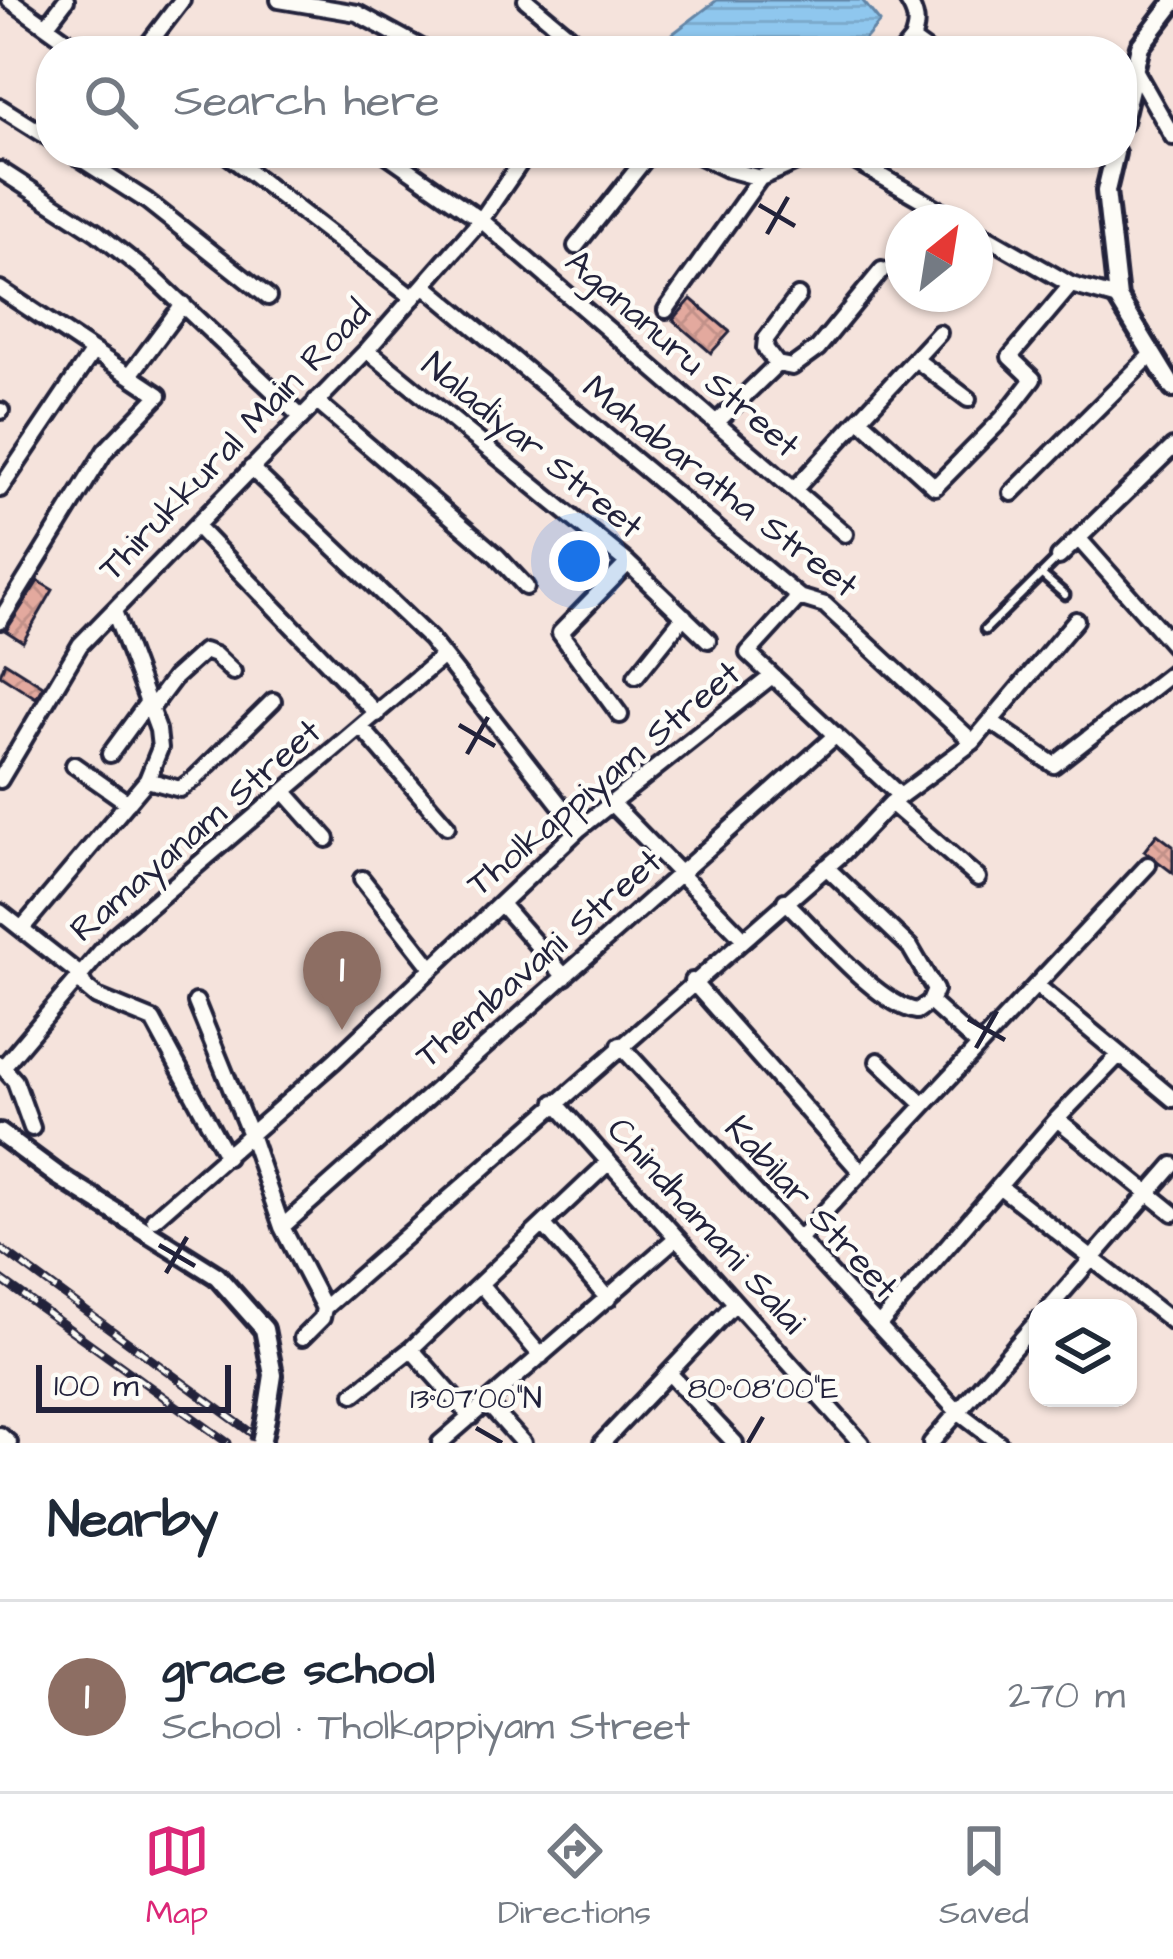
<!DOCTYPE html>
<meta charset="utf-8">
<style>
:root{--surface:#fff;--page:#f6f6f7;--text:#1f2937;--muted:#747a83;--line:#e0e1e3;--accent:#db2777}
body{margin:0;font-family:"Architects Daughter",sans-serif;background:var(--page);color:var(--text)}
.controls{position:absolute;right:36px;bottom:36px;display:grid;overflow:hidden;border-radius:24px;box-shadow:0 3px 9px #0004}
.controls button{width:108px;height:108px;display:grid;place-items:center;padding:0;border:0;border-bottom:3px solid var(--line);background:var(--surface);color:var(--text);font:60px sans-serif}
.compass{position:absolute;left:885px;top:204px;width:108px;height:108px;border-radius:50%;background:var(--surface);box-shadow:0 3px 9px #0004;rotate:30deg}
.scale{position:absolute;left:36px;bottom:30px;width:195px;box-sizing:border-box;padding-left:12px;border:6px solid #22223b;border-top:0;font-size:33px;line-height:42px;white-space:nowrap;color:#22223b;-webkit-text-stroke:9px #fdfcf7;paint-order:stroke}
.you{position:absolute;left:579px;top:561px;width:42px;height:42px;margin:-30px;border:9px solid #fff;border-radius:50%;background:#1a73e8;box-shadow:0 0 0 18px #1a73e833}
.badge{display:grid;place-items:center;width:78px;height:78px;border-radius:50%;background:var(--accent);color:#fff;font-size:39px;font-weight:700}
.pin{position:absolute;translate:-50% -99px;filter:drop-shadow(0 3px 6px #0008)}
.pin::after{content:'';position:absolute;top:63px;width:42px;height:36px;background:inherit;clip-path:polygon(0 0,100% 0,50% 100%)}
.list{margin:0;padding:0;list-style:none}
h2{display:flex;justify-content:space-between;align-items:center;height:156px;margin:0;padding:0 48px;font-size:51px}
h2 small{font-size:39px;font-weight:400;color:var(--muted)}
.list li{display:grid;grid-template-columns:78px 1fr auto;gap:36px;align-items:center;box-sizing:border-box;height:192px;padding:0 48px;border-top:3px solid var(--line)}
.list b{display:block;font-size:45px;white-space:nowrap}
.list p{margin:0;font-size:39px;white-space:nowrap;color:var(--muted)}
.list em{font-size:39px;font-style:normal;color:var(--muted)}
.icon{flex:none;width:66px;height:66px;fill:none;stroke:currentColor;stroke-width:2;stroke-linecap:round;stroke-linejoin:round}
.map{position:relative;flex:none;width:1173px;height:1443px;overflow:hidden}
.search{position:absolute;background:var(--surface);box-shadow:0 3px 9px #0004;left:36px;right:36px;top:36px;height:132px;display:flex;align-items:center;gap:30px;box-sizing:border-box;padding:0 42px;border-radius:48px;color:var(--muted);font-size:45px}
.sheet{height:348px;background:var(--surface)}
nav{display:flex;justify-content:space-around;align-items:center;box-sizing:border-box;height:168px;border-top:3px solid var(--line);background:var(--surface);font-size:33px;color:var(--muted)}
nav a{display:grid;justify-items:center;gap:6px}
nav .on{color:var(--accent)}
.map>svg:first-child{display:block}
.water{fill:url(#water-rules);stroke:#6385a6;stroke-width:3}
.building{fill:url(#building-cross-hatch);stroke:#22223b;stroke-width:3}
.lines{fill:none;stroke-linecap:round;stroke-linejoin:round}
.service-casing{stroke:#22223b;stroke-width:15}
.minor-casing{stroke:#22223b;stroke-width:22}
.tertiary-casing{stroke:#22223b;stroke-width:26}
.service{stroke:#fdfcf7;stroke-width:6}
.minor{stroke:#fdfcf7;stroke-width:14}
.tertiary{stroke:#fdfcf7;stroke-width:16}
.rail-casing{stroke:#22223b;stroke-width:9}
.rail{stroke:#fdfcf7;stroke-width:4.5;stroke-dasharray:14;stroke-linecap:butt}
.tertiary-bridge-casing{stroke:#22223b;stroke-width:26;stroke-linecap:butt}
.tertiary-bridge{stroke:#fdfcf7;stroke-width:16}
.ticks{fill:none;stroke:#22223b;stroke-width:4.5}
.labels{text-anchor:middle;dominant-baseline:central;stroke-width:9;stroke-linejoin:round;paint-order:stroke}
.street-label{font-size:36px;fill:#22223b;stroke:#fdfcf7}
.ticks-label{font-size:30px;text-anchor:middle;fill:#22223b;stroke:#fdfcf7;stroke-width:9;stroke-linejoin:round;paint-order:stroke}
</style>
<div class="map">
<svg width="1173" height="1443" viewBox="0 0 1173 1443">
<defs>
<pattern id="water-rules" width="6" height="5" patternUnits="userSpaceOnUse" patternTransform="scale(3)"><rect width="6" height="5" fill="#8fc7ee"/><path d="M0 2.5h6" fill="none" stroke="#7babcd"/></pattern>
<pattern id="building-cross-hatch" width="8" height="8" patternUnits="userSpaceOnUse" patternTransform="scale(3)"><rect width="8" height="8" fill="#e3a99e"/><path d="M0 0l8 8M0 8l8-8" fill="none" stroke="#c29189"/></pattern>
</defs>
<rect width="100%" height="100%" fill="#f5e3dc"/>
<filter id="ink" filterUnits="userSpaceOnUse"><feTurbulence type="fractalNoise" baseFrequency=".00833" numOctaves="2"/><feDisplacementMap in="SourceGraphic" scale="24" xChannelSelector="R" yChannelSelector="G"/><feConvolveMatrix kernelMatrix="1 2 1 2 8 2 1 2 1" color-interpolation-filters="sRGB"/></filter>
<g filter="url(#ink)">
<!-- water -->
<path class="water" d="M717 0H862L880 22 855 51H659L667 38Z"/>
<!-- building -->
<path class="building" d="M691 299 730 332 711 353 673 320Z
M38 581 53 590 23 642 6 631Z
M5 662 43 686 36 698 0 675Z
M1157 834 1173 846V873L1144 851Z"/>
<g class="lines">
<defs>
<path id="service" d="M1042 575 1065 595
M985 630 1057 559"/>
<path id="minor" d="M10 0 81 51
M279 0 357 13 427 51
M526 0 587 51
M907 0C917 15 918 24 912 40
M46 26 66 0
M143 51 182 0
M903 51 912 40 927 51
M1134 68 1173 137
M0 107 51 139
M72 153 147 201 268 297
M225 153 413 298
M385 153 481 220 845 534
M694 153 727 169 760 178 817 153
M841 153 961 222
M0 170 96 232 155 279 301 417
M975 230 1071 285 1118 298
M576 246 650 153
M424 285 799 597 825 605 973 742
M0 289 159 395 105 451 0 621
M666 310 760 178
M939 333 915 359 968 399
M367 350 628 563 708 640
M777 364 792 367 818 348 882 270
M130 375 183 304
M316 401 497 556 526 587
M0 411H1
M860 419 935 487 1002 419 1033 379 1010 357 1071 285
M716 423 777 364 765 348 766 339 798 296
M251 468 430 639 579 829
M0 489 93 351
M794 490 915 359
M1012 493 1152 354
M197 527 377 714
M1078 538 1173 645
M1059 557 1173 447
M799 597 748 653 900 796
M636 676 684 616
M150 710 174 678 204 651 215 655 233 672
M620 715 560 633 628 563
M992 722 1054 765 1173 672
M361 727 447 826
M110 754 148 702
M74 765 128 803
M0 780 80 645 367 350 481 220 527 153
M147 780 180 789 195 778 273 701
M285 792 327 839
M891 803 978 878
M612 804 742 937
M826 867 910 947 935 990 930 1002
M362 879 432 968
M785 901C816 930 877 1005 917 1011L930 1002 979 1046
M501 904 565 977
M0 912 79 974 85 987 97 997 153 1020 227 1157
M23 927 147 780 160 748 158 730 114 611
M692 981 861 1172
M1036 985 1173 1099
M196 1002 251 1137 282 1227 324 1308
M620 1045 958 1412 999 1443
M878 1061 924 1105
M0 1064 15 1081 32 1128
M3 1067 113 937 443 656
M555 1102 861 1443
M1057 1119 1173 1213
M999 1186 1173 1322
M154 1219 334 1061 579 829 772 676
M544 1225 608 1299
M282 1227 836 735
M799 1239 1148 865
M481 1285 541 1356
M1049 1308 1173 1165
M879 1325 1057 1119 1119 1055
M302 1338 322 1318 324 1308 844 852 891 803 973 742 1076 620
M411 1349 471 1417
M669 1373 735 1443
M354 1394 411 1349 609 1162
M488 1404 523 1443
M0 1435 9 1443
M440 1443 676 1238
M602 1443 735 1303
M931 1443 1038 1320"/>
<path id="tertiary" d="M1122 122 1140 46 1173 3
M1115 153 1106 191 1118 298 1173 388
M0 1133 58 1176 217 1276 264 1329 273 1375 266 1420"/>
</defs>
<!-- service casing -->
<use href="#service" class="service-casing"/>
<!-- minor casing -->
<use href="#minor" class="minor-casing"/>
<!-- tertiary casing -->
<use href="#tertiary" class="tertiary-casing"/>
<!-- service -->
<use href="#service" class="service"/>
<!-- minor -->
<use href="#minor" class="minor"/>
<!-- tertiary -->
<use href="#tertiary" class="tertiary"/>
<defs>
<path id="rail" d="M0 1248 265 1443
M0 1279 228 1443"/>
</defs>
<!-- rail casing -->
<use href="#rail" class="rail-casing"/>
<!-- rail -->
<use href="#rail" class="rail"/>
<defs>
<path id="tertiary-bridge" d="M261 1443 266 1420"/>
</defs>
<!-- tertiary-bridge casing -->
<use href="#tertiary-bridge" class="tertiary-bridge-casing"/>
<!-- tertiary-bridge -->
<use href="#tertiary-bridge" class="tertiary-bridge"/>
</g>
</g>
<!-- ticks -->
<path class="ticks" d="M759 205 795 226M767 234 788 197M459 725 495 746M467 754 488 717M968 1019 1005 1040M976 1048 997 1011M159 1245 195 1266M166 1273 187 1237M476 1428 502 1443M748 1443 763 1417"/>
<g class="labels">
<!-- street labels -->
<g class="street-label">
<text transform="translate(682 354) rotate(41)">Agananuru Street</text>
<text transform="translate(235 441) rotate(-46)">Thirukkural Main Road</text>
<text transform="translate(532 446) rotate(39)">Naladiyar Street</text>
<text transform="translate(720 487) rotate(38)">Mahabaratha Street</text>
<text transform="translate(604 779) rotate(-40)">Tholkappiyam Street</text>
<text transform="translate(196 831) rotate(-41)">Ramayanam Street</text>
<text transform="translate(539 959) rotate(-41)">Thembavani Street</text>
<text transform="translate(811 1208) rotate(47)">Kabilar Street</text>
<text transform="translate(706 1226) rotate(48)">Chindhamani Salai</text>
</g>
</g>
<g class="ticks-label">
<text x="763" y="1398">80°08'00"E</text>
<text x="476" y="1408">13°07'00"N</text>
</g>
</svg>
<div class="controls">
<button><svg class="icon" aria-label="layers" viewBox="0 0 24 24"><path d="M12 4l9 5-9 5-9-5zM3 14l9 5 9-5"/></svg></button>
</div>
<svg class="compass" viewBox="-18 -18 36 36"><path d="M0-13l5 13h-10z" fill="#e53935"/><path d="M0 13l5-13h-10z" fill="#747a83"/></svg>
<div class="scale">100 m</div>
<div class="you"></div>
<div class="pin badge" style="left:342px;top:1030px;background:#8d6e63">1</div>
<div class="search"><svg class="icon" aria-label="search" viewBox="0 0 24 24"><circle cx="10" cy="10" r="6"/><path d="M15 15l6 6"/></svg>Search here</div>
</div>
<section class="sheet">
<h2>Nearby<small></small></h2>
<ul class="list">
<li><span class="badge" style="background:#8d6e63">1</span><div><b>grace school</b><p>School · Tholkappiyam Street</p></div><em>270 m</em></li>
</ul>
</section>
<nav>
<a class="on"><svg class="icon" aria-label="map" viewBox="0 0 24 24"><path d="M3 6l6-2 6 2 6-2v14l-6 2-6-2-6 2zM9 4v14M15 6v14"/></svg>Map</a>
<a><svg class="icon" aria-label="directions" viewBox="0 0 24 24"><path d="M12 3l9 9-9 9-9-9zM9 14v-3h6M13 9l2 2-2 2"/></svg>Directions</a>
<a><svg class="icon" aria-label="saved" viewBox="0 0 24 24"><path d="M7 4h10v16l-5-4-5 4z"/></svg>Saved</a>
</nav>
